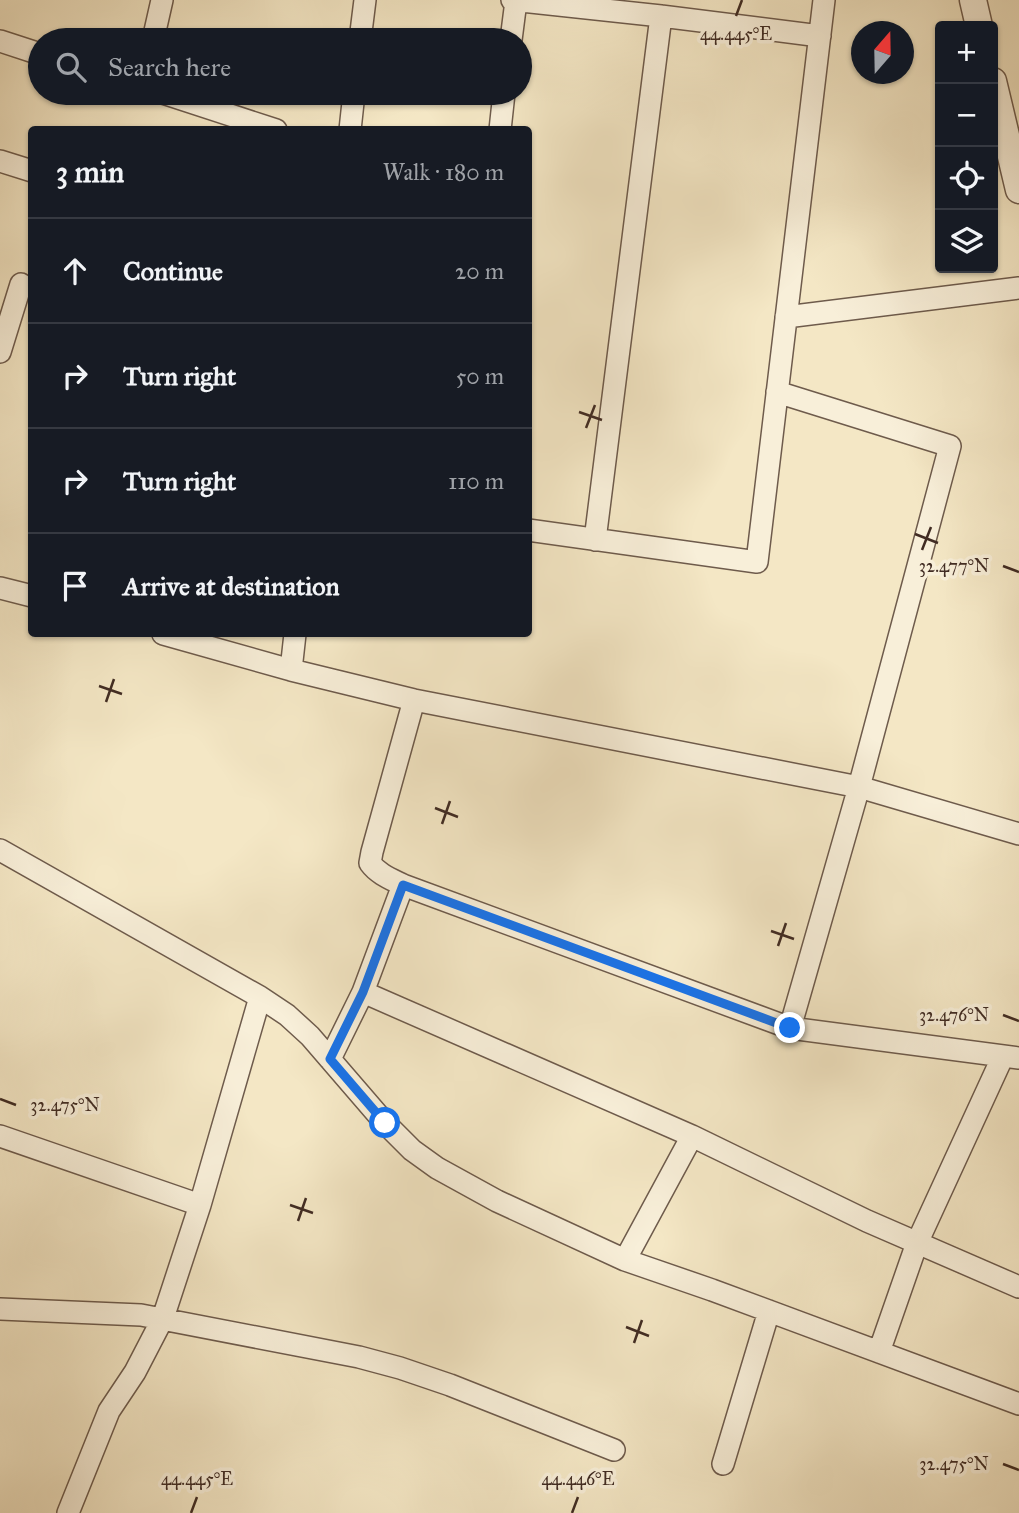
<!DOCTYPE html>
<meta charset="utf-8">
<style>
:root{--surface:#171b24;--page:#20242c;--text:#f1f3f6;--muted:#9ea1a6;--line:#363941}
body{margin:0;font-family:"IM FELL Great Primer",serif;background:var(--page);color:var(--text)}
.controls{position:absolute;right:21px;top:21px;display:grid;overflow:hidden;border-radius:7px;box-shadow:0 2px 5px #0004}
.controls button{width:63px;height:63px;display:grid;place-items:center;padding:0;border:0;border-bottom:2px solid var(--line);background:var(--surface);color:var(--text);font:35px sans-serif}
.compass{position:absolute;left:851px;top:21px;width:63px;height:63px;border-radius:50%;background:var(--surface);box-shadow:0 2px 5px #0004;rotate:20deg}
.stop{position:absolute;width:21px;height:21px;margin:-16px;border:5px solid #1a73e8;border-radius:50%;background:#fff}
.stop.end{background:#1a73e8;border-color:#fff;box-shadow:0 2px 7px #0008}
.list{margin:0;padding:0;list-style:none}
h2{display:flex;justify-content:space-between;align-items:center;height:91px;margin:0;padding:0 28px;font-size:30px}
h2 small{font-size:23px;font-weight:400;color:var(--muted)}
.list li{display:grid;grid-template-columns:46px 1fr auto;gap:21px;align-items:center;box-sizing:border-box;height:105px;padding:0 28px;border-top:2px solid var(--line)}
.list b{display:block;font-size:26px;white-space:nowrap}
.list em{font-size:23px;font-style:normal;color:var(--muted)}
.icon{flex:none;width:38px;height:38px;fill:none;stroke:currentColor;stroke-width:2;stroke-linecap:round;stroke-linejoin:round}
.map{position:relative;flex:none;width:1019px;height:1513px;overflow:hidden}
.search{position:absolute;background:var(--surface);box-shadow:0 2px 5px #0004;left:28px;top:28px;width:504px;height:77px;display:flex;align-items:center;gap:18px;box-sizing:border-box;padding:0 24px;border-radius:38px;color:var(--muted);font-size:26px}
.panel{position:absolute;background:var(--surface);box-shadow:0 2px 5px #0004;left:28px;top:126px;width:504px;height:511px;border-radius:7px}
.map>svg:first-child{display:block}
.lines{fill:none;stroke-linecap:round;stroke-linejoin:round}
.minor-casing{stroke:#6e5b4c;stroke-width:24}
.tertiary-casing{stroke:#6e5b4c;stroke-width:29}
.minor{stroke:#f8efd9;stroke-width:21}
.tertiary{stroke:#f8efd9;stroke-width:26}
.route{stroke:#1a73e8;stroke-width:9}
.ticks{fill:none;stroke:#412c23;stroke-width:2.5}
.ticks-label{font-size:18px;text-anchor:middle;fill:#412c23;stroke:#f8efd9;stroke-width:7;stroke-linejoin:round;paint-order:stroke}
</style>
<div class="map">
<svg width="1019" height="1513" viewBox="0 0 1019 1513">
<rect width="100%" height="100%" fill="#f4e7c5"/>
<filter id="stains"><feTurbulence type="fractalNoise" baseFrequency=".00286" numOctaves="4"/><feColorMatrix values="0 0 0 0 .2 0 0 0 0 .09 0 0 0 0 .02 0 0 0 .5 -.17"/></filter>
<radialGradient id="worn" r=".72"><stop offset=".6" stop-color="#630" stop-opacity="0"/><stop offset="1" stop-color="#630" stop-opacity=".3"/></radialGradient>
<g class="lines">
<defs>
<path id="minor" d="M512 0 661 16 820 36
M153 40 162 0
M360 40 365 0
M511 40 516 1
M0 41 40 54
M163 93 276 130
M350 130 354 93
M500 130 504 93
M0 161 32 171
M786 317 1019 288
M0 352 21 284
M777 392 950 446 859 787 790 1028
M528 530 757 562 824 0
M595 540 661 16
M0 588 32 596
M163 634 291 670 414 700 859 787 1019 834
M291 670 295 634
M414 700 372 852 370 863C378 874 391 879 403 885L790 1028 1019 1058
M0 850 260 997 287 1015 310 1036 385 1123 412 1150 437 1168 497 1201 625 1260 712 1290 1019 1404
M363 992 692 1136 867 1221 1019 1287
M330 1059 363 992 403 885
M0 1136 200 1205
M625 1260 692 1136
M0 1309 141 1315 359 1357 400 1368 450 1385 614 1450
M879 1352 917 1243 1003 1056
M723 1464 769 1311
M68 1513 109 1411 135 1372 163 1318 200 1205 260 997"/>
<path id="tertiary" d="M973 0 979 26
M993 81 1019 190"/>
</defs>
<!-- minor casing -->
<use href="#minor" class="minor-casing"/>
<!-- tertiary casing -->
<use href="#tertiary" class="tertiary-casing"/>
<!-- minor -->
<use href="#minor" class="minor"/>
<!-- tertiary -->
<use href="#tertiary" class="tertiary"/>
</g>
<g class="lines">
<!-- route -->
<path class="route" d="M385 1123 330 1059 363 992 403 885 790 1028"/>
</g>
<!-- ticks -->
<path class="ticks" d="M736 16 742 0M579 412 602 420M586 428 595 405M915 534 938 543M922 550 931 527M1003 566 1019 572M99 686 122 694M106 702 114 679M435 808 458 817M442 824 450 801M771 931 794 939M778 946 786 923M1003 1015 1019 1021M0 1099 16 1105M290 1205 313 1213M298 1221 306 1198M626 1327 649 1336M634 1343 642 1320M1003 1464 1019 1470M191 1513 197 1497M572 1513 578 1497"/>
<g class="ticks-label">
<text x="736" y="40">44.445°E</text>
<text x="954" y="572">32.477°N</text>
<text x="954" y="1021">32.476°N</text>
<text x="65" y="1111">32.475°N</text>
<text x="954" y="1470">32.475°N</text>
<text x="197" y="1485">44.445°E</text>
<text x="578" y="1485">44.446°E</text>
</g>
<rect width="100%" height="100%" filter="url(#stains)"/>
<rect width="100%" height="100%" fill="url(#worn)"/>
</svg>
<div class="controls">
<button>+</button>
<button>−</button>
<button><svg class="icon" aria-label="locate" viewBox="0 0 24 24"><circle cx="12" cy="12" r="6"/><path d="M12 2v4M12 18v4M2 12h4M18 12h4"/></svg></button>
<button><svg class="icon" aria-label="layers" viewBox="0 0 24 24"><path d="M12 4l9 5-9 5-9-5zM3 14l9 5 9-5"/></svg></button>
</div>
<svg class="compass" viewBox="-18 -18 36 36"><path d="M0-13l5 13h-10z" fill="#e53935"/><path d="M0 13l5-13h-10z" fill="#9ea1a6"/></svg>
<div class="stop" style="left:385px;top:1123px"></div>
<div class="stop end" style="left:790px;top:1028px"></div>
<div class="search"><svg class="icon" aria-label="search" viewBox="0 0 24 24"><circle cx="10" cy="10" r="6"/><path d="M15 15l6 6"/></svg>Search here</div>
<section class="panel">
<h2>3 min<small>Walk · 180 m</small></h2>
<ul class="list">
<li><svg class="icon" aria-label="ahead" viewBox="0 0 24 24"><path d="M12 20V5M6 11l6-6 6 6"/></svg><div><b>Continue</b></div><em>20 m</em></li>
<li><svg class="icon" aria-label="right" viewBox="0 0 24 24"><path d="M7 20v-9h11M14 6l5 5-5 5"/></svg><div><b>Turn right</b></div><em>50 m</em></li>
<li><svg class="icon" aria-label="right" viewBox="0 0 24 24"><path d="M7 20v-9h11M14 6l5 5-5 5"/></svg><div><b>Turn right</b></div><em>110 m</em></li>
<li><svg class="icon" aria-label="arrive" viewBox="0 0 24 24"><path d="M6 21V4h12l-3 4 3 4H6"/></svg><div><b>Arrive at destination</b></div></li>
</ul>
</section>
</div>
